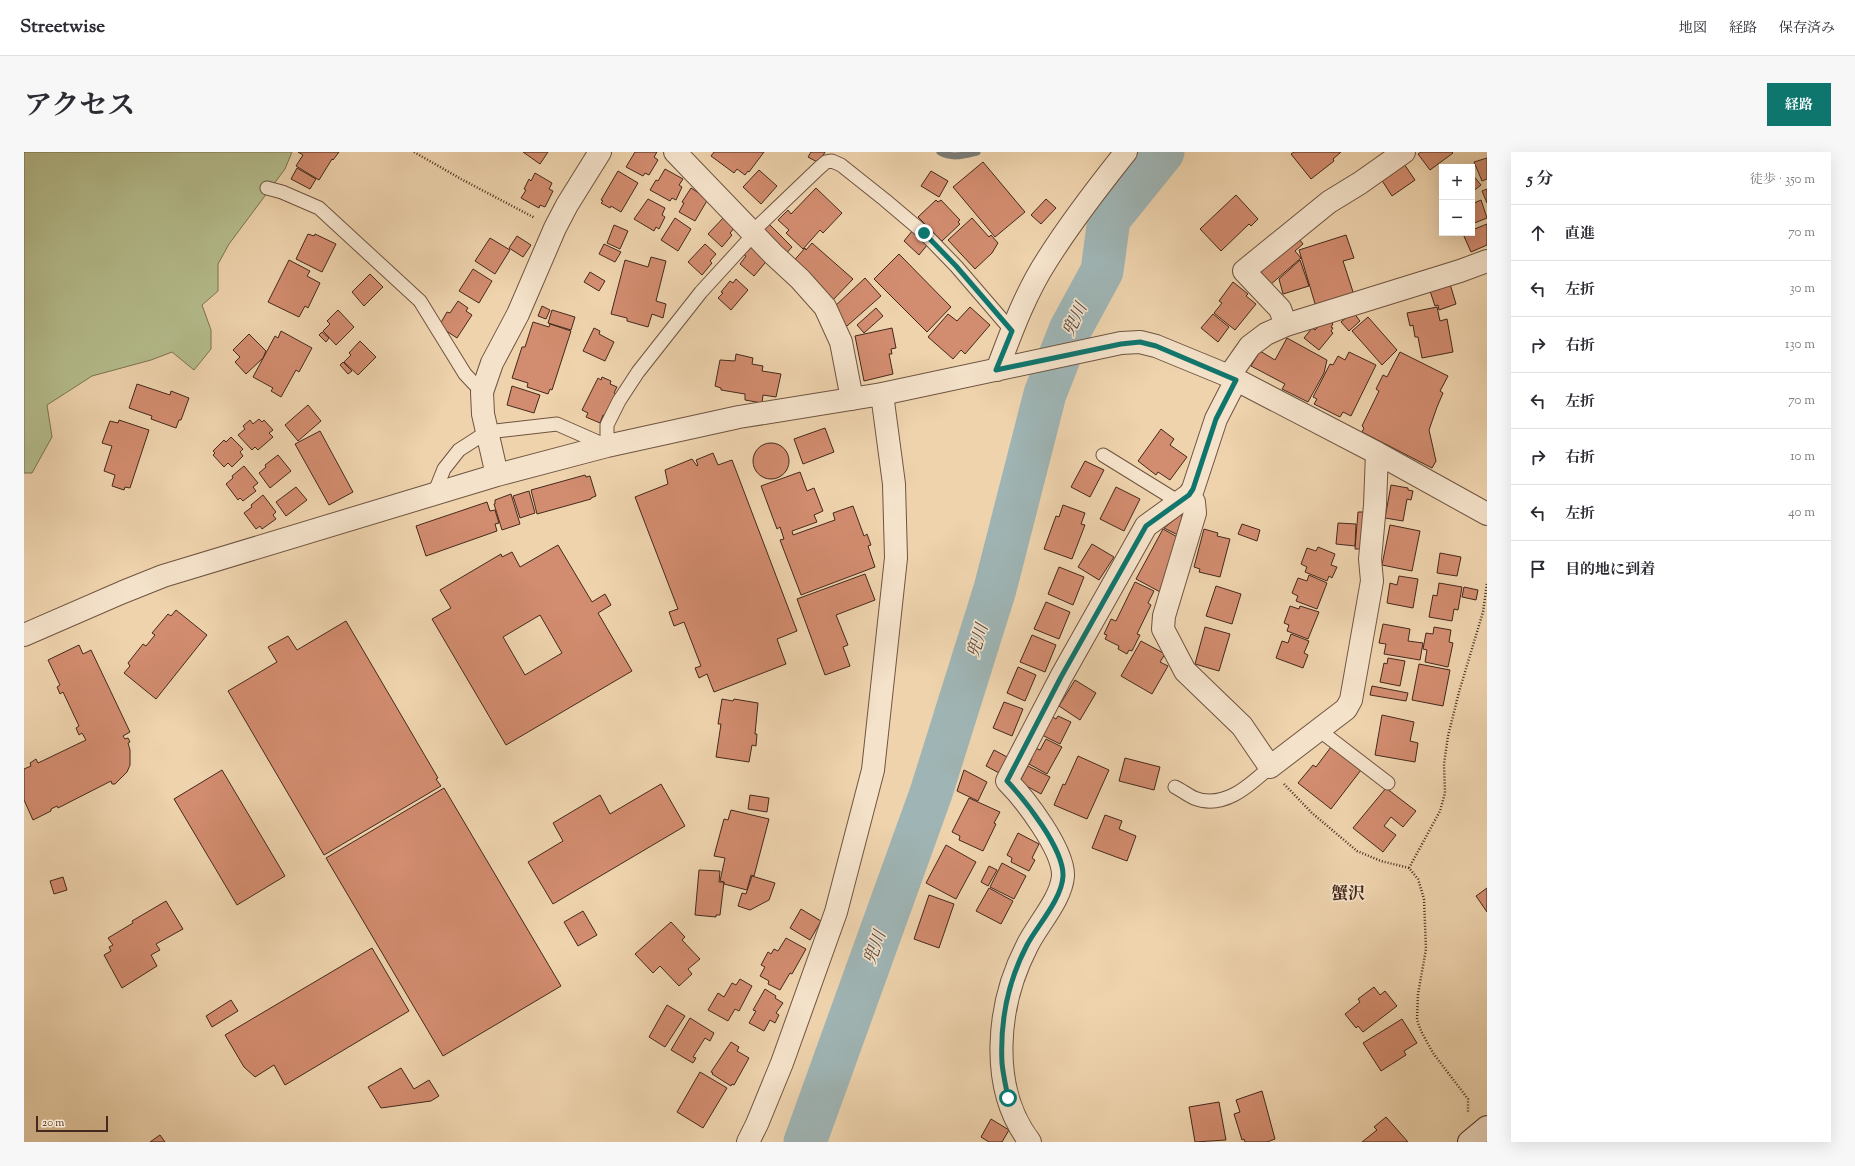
<!DOCTYPE html>
<html lang="ja">
<meta charset="utf-8">
<style>
:root{--surface:#fff;--page:#f7f7f7;--text:#2b2b33;--muted:#7c7c81;--line:#e1e1e2;--accent:#0f766e}
body{margin:0;font-family:"Sorts Mill Goudy","Noto Serif JP",serif;background:var(--page);color:var(--text)}
.controls{position:absolute;right:12px;top:12px;display:grid;overflow:hidden;border-radius:0px;box-shadow:0 4px 16px #0002}
.controls button{width:36px;height:36px;display:grid;place-items:center;padding:0;border:0;border-bottom:1px solid var(--line);background:var(--surface);color:var(--text);font:20px sans-serif}
.scale{position:absolute;left:12px;bottom:10px;width:72px;box-sizing:border-box;padding-left:4px;border:2px solid #45291c;border-top:0;font-size:11px;line-height:14px;white-space:nowrap;color:#45291c;-webkit-text-stroke:3px #f4e2ca;paint-order:stroke}
.stop{position:absolute;width:12px;height:12px;margin:-9px;border:3px solid #0f766e;border-radius:50%;background:#fff}
.stop.end{background:#0f766e;border-color:#fff;box-shadow:0 1px 4px #0008}
.list{margin:0;padding:0;list-style:none}
h2{display:flex;justify-content:space-between;align-items:center;height:52px;margin:0;padding:0 16px;font-size:17px}
h2 small{font-size:13px;font-weight:400;color:var(--muted)}
.list li{display:grid;grid-template-columns:26px 1fr auto;gap:12px;align-items:center;box-sizing:border-box;height:56px;padding:0 16px;border-top:1px solid var(--line)}
.list b{display:block;font-size:15px;white-space:nowrap}
.list em{font-size:13px;font-style:normal;color:var(--muted)}
.icon{flex:none;width:22px;height:22px;fill:none;stroke:currentColor;stroke-width:2;stroke-linecap:round;stroke-linejoin:round}
.map{position:relative;flex:none;width:1463px;height:990px;overflow:hidden;border-radius:0px}
header{display:flex;align-items:center;gap:24px;box-sizing:border-box;height:56px;padding:0 20px;background:var(--surface);border-bottom:1px solid var(--line)}
header strong{font-size:19px}
nav{display:flex;gap:22px;margin-inline-start:auto;font-size:14px}
.intro{display:flex;align-items:center;justify-content:space-between;box-sizing:border-box;height:96px;padding:0 24px}
h1{margin:0;font-size:28px}
.button{padding:10px 18px;border-radius:0px;background:var(--accent);color:#fff;font-size:14px;font-weight:700}
main{display:flex;gap:24px;padding:0 24px}
aside{flex:1;background:var(--surface);border-radius:0px;box-shadow:0 4px 16px #0002}
.map>svg:first-child{display:block}
.green{fill:#b5bd8d;stroke:#7d7354}
.lines{fill:none;stroke-linecap:round;stroke-linejoin:round}
.stream{stroke:#7b7d78;stroke-width:7}
.river{stroke:#9fb5b5;stroke-width:43}
.building{fill:#d28c6f;stroke:#45291c;fill-rule:evenodd}
.lane-casing{stroke:#6f5440;stroke-width:15}
.street-casing{stroke:#6f5440;stroke-width:24}
.secondary-casing{stroke:#45291c;stroke-width:24}
.path{stroke:#45291c;stroke-width:2.5;stroke-dasharray:1 2;stroke-linecap:butt}
.lane{stroke:#f4e2ca;stroke-width:13}
.street{stroke:#f4e2ca;stroke-width:22}
.secondary{stroke:#f4e2ca;stroke-width:22}
.route{stroke:#0f766e;stroke-width:5}
.labels{text-anchor:middle;dominant-baseline:central;stroke-width:3.5;stroke-linejoin:round;paint-order:stroke}
.water-label{font-size:17px;font-style:italic;fill:#57453b;stroke:#f4e2ca}
.neighbourhood-label{font-size:17px;font-weight:bold;fill:#45291c;stroke:#f4e2ca}
</style>
<header>
<strong>Streetwise</strong>
<nav><a>地図</a><a>経路</a><a>保存済み</a></nav>
</header>
<div class="intro"><h1>アクセス</h1><a class="button">経路</a></div>
<main>
<div class="map">
<svg width="1463" height="990" viewBox="0 0 1463 990">
<rect width="100%" height="100%" fill="#eed3ad"/>
<filter id="stains"><feTurbulence type="fractalNoise" baseFrequency=".005" numOctaves="4"/><feColorMatrix values="0 0 0 0 .2 0 0 0 0 .09 0 0 0 0 .02 0 0 0 .5 -.17"/></filter>
<radialGradient id="worn" r=".72"><stop offset=".6" stop-color="#630" stop-opacity="0"/><stop offset="1" stop-color="#630" stop-opacity=".3"/></radialGradient>
<!-- green -->
<path class="green" d="M0 0H268L261 17 205 92 194 112V139L178 153 187 178V197L170 218 148 200 127 208 68 224 23 253 28 285 8 321H0Z"/>
<g class="lines">
<!-- stream -->
<path class="stream" d="M916 0C929 7 940 3 953 0"/>
<!-- river -->
<path class="river" d="M781 990 907 641 971 437 1021 242 1046 178 1078 119 1085 67 1139 0"/>
</g>
<!-- building -->
<path class="building" d="M274 0H315L309 8 308 7 295 28 272 14 279 3Z
M499 0H524L516 12Z
M611 0H633L630 5 634 8 625 23 621 21 619 24 602 15Z
M690 0H740L725 20 724 19 721 23 713 17 710 21 687 4Z
M787 0H801L795 11 784 5Z
M1270 0H1317L1309 7 1310 9 1287 27 1267 2Z
M1397 0H1428L1429 1 1406 18 1394 2Z
M1463 6V27L1458 29 1450 10Z
M959 10 1001 60 971 85 929 35Z
M1380 12 1391 28 1368 44 1357 27Z
M273 16 292 27 286 37 267 27Z
M641 17 659 27 655 33 658 35 652 48 648 46 646 49 626 38 632 28 634 29Z
M735 18 753 34 737 52 719 35Z
M594 19 614 31 597 60 587 54 586 56 577 51 579 49 577 48Z
M907 19 924 29 915 45 897 34Z
M511 21 528 31 525 37 529 39 521 55 516 53 515 56 497 46 502 38 500 37 505 27 507 29Z
M1448 22 1457 33 1448 40Z
M667 36 684 47 671 69 655 60 660 51 658 50Z
M792 36 818 61 799 81 796 78 779 97 762 81 765 78 754 68 764 58 767 62Z
M1463 37V51L1458 39Z
M1212 43 1234 67 1227 74 1225 72 1197 99 1176 77Z
M624 47 641 56 638 63 641 65 635 77 632 75 630 79 610 67Z
M1022 47 1032 56 1017 72 1007 63Z
M912 48 914 50 917 48 936 68 934 70 936 72 918 89 894 65Z
M1457 48 1463 66 1448 72V52Z
M701 64 712 74 706 81 708 83 698 95 684 82Z
M651 66 667 77 654 99 637 88Z
M948 66 965 85 967 83 974 91 968 101 951 117 924 88Z
M745 72 768 95 759 105 736 81Z
M1463 72V93L1447 100 1439 82 1448 81V78Z
M590 73 604 79 596 97 583 91Z
M889 78 904 92 895 103 880 89Z
M284 82 290 84 291 82 312 92 298 120 272 107Z
M1322 83 1330 106 1319 109 1330 143 1292 155 1275 98Z
M493 84 507 93 499 105 485 96Z
M1273 84 1279 92 1271 99 1277 106 1246 133 1233 118Z
M466 86 486 98 471 122 451 109Z
M731 91 746 105 730 124 716 112 722 104 720 103Z
M788 91 829 127 807 150 767 112 781 96 782 98Z
M580 92 597 100 591 110 575 102Z
M681 92 692 102 686 109 688 111 678 123 664 110Z
M875 102 927 155 903 180 850 127Z
M627 105 642 109 632 149 642 152 639 166 628 162 624 175 603 169V166L587 162 601 108 624 115Z
M265 108 286 119 283 124 296 131 284 156 281 154 275 165 244 150Z
M1276 108 1285 134 1259 142 1255 127Z
M449 117 468 129 455 151 435 139Z
M566 120 581 129 575 139 560 130Z
M346 122 359 135 340 154 328 140Z
M841 126 857 144 823 174 811 162 810 155Z
M712 127 724 138 707 158 694 146 699 141 697 140 706 129 709 131Z
M1209 130 1224 142 1222 144 1232 152 1211 178 1190 161 1198 151 1195 149Z
M1426 132 1432 152 1415 158 1414 153 1411 154 1406 139Z
M434 149 444 156 442 159 448 163 433 186 415 174 423 160 426 161Z
M518 154 526 158 522 167 514 164Z
M946 155 966 173 941 202 937 198 929 207 904 185 924 162 933 169Z
M1413 155 1416 169 1423 167 1429 200 1398 206 1394 185H1391L1389 173 1386 174 1383 161Z
M852 156 859 164 840 181 833 173Z
M314 158 330 175 312 193 299 179 306 172 303 169Z
M528 158 551 165 547 178 524 171Z
M1329 160 1336 169 1325 179 1317 170Z
M1189 162 1205 175 1194 190 1177 176Z
M1344 165 1373 198 1358 213 1328 179Z
M1302 166 1309 172 1307 175 1309 176 1307 179 1309 181 1295 198 1280 186 1288 176 1291 178Z
M509 170 525 175 526 172 547 179 528 238 526 237 524 242 503 235 504 231 488 226 498 195H501Z
M570 176 576 179 575 182 590 190 581 209 559 199Z
M868 176 872 196 867 197 868 202H865L869 222 840 229 831 184Z
M257 179 288 196 275 220 272 218 257 245 247 239 249 236 229 225 251 184 254 186Z
M298 180 305 186 302 190 295 183Z
M225 182 242 199 239 206 222 222 211 210 216 205 209 198Z
M1263 186 1303 208 1300 221 1284 250 1258 237 1261 232 1227 214 1236 199 1251 208Z
M336 189 352 205 334 223 320 210 327 203 325 201Z
M1325 200 1352 213 1327 264 1319 260 1316 265 1290 252 1293 247 1289 245 1306 212 1309 213 1314 204 1321 208Z
M1376 200 1424 224 1416 239 1419 241 1413 255 1405 278 1412 309 1408 316 1338 280 1340 276 1338 274 1355 239 1352 237 1359 223 1363 225Z
M712 202 729 206 728 212 739 214 738 219 757 222 752 245 739 243 738 251 721 248V242L697 238V236L691 234 696 208 711 209Z
M319 210 328 219 324 222 316 213Z
M578 225 587 229 586 232 593 235 590 241 592 242 582 264 579 263 576 271 562 265 564 261 558 258 574 226 577 228Z
M113 232 146 243 147 239 165 246 157 268H155L152 276 127 267 128 264 105 256Z
M488 234 516 243 510 261 483 253Z
M284 253 297 269 274 289 261 273Z
M235 267 238 270 240 268 249 278 245 281 249 285 234 298 231 295 228 298 214 283 221 277 219 274 226 268 229 272Z
M95 268 125 278 106 336 101 335 100 338 88 334 91 323 80 319 88 294 78 291 86 269 94 271Z
M801 276 810 300 779 312 770 287Z
M1137 277 1150 287 1146 293 1163 305 1146 328 1134 320 1132 323 1114 309Z
M296 279 329 340 305 353 271 292Z
M207 285 219 297 216 300 219 304 208 315 204 311 200 315 189 303 191 301 189 299 200 288 202 290Z
M729 309a18 18 0 1 1 36 0a18 18 0 1 1-36 0Z
M689 301 694 313 708 308 773 479 753 487 762 512 690 540 683 522 675 526 671 516 677 514 660 470 650 474 645 460 654 457 611 345 644 332 641 318 668 307 673 314 674 313 672 308Z
M254 303 267 319 246 336 235 321 242 315 241 313Z
M1061 309 1080 318 1066 345 1047 335Z
M220 314 234 331 229 335 232 339 219 349 216 346 214 348 202 332 209 326 208 324Z
M776 320 783 339 790 336 799 359 790 363 793 370 768 379 769 383 811 368 809 361 829 354 840 384 843 382 847 393 844 394 851 415 777 443 756 388 760 387 756 375 753 377 737 334Z
M561 323 562 325 566 324 572 344 567 346V347L513 362 507 338Z
M1367 333 1384 336V338L1389 339 1387 348 1383 347 1379 369 1361 366Z
M272 335 283 348 262 364 252 350Z
M1092 335 1116 347 1100 379 1076 367Z
M505 339 511 361 496 366 489 344Z
M487 342 496 372 478 378 470 352H471V348Z
M239 343 252 360 249 363 252 367 238 377 236 374 232 377 220 361 228 355 227 353Z
M463 350 466 359 471 358 475 371 471 372 473 379 402 404 392 374Z
M1039 353 1061 361 1057 372 1061 373 1048 407 1020 397 1032 364 1035 365Z
M1334 360H1342L1340 397H1331Z
M1156 363 1166 368 1158 385 1140 376Z
M1314 371 1332 372 1331 394 1312 392Z
M1218 372 1236 378 1233 389 1214 382Z
M1366 373 1396 379 1388 419 1358 413Z
M1139 377 1157 387 1138 441 1112 427Z
M1180 377 1194 381 1193 384 1206 387 1196 425 1175 420 1176 417 1170 415Z
M1068 392 1090 405 1075 428 1054 415Z
M534 393 568 450 581 442 587 453 574 461 608 519 482 593 408 467 427 456 416 438 477 402 478 405 488 400 496 415ZM516 463 538 501 501 523 479 485Z
M1294 395 1311 402 1307 413 1313 415 1308 426 1305 424 1303 429 1281 420 1283 415 1277 412 1283 396 1292 399Z
M1416 401 1437 405 1433 424 1413 421Z
M1035 415 1060 425 1049 453 1024 442Z
M841 422 851 448 812 463 824 493 819 495 826 514 801 523 773 447Z
M1285 423 1303 431 1293 457 1272 449 1274 444 1268 441 1274 426 1283 429Z
M1375 424 1394 427 1389 456 1363 451 1366 431 1373 433Z
M1111 430 1130 439 1124 451 1127 453 1113 482 1116 483 1108 499 1105 498 1103 502 1094 497 1095 494 1081 487 1083 483 1080 482 1087 467 1092 469Z
M1415 431 1438 435 1434 458 1430 457 1428 469 1405 465 1409 443 1413 444Z
M1192 434 1217 442 1208 472 1182 464Z
M1440 435 1454 438 1452 448 1438 445Z
M1022 450 1046 460 1035 487 1010 477Z
M1266 454 1275 457 1276 454 1295 460 1284 487 1263 479 1265 473 1260 471Z
M152 458 183 483 132 547 100 521 106 514 104 511 119 492 122 494 131 483 128 481 144 462 147 464Z
M322 469 414 626 412 627 417 634 300 703 204 539 253 510 244 495 264 484 273 498Z
M1359 472 1386 477 1384 489 1399 491 1396 508 1360 502 1362 492 1355 491Z
M1181 475 1206 482 1195 519 1171 512Z
M1410 475 1427 478 1425 490 1429 491 1424 515 1401 510 1403 498 1399 497 1402 481 1409 482Z
M1267 482 1285 489 1280 501 1284 503 1279 516 1252 506 1258 489 1264 491Z
M1008 483 1032 493 1021 520 996 510Z
M1117 489 1141 502 1136 510 1144 514 1128 542 1097 524Z
M55 493 59 502 67 498 106 580 99 584 101 587 104 586 106 590 104 591 106 598V613L103 620 91 632H88L87 629 34 656 33 654 27 657V659L9 668 0 648V617L7 614 6 611 12 607 14 611 62 588 58 581 55 583 52 576 55 574 39 540 36 542 33 535 36 533 24 508Z
M1364 506 1381 509 1376 534 1356 530 1360 511 1363 512Z
M1395 512 1426 518 1419 554 1388 548Z
M994 515 1012 523 1001 549 983 541Z
M1051 528 1072 541 1056 568 1035 554Z
M1348 534 1384 541 1382 549 1346 543Z
M698 547 709 549 710 547 734 551 731 582H733L732 594 728 593 725 610 692 605 697 572H694Z
M980 550 999 557 988 584 969 576Z
M1358 563 1390 570 1386 589 1394 591 1391 610 1351 603Z
M1027 564 1032 567 1034 564 1047 570 1036 592 1018 583Z
M1022 587 1038 595 1023 622 1005 612 1008 607 1006 606 1011 596 1016 598Z
M1307 595 1337 618 1307 657 1274 631 1289 613 1292 615Z
M970 598 985 606 977 622 962 614Z
M1054 604 1085 618 1063 667 1030 653 1039 632 1041 633Z
M1101 606 1136 615 1130 638 1095 629Z
M1004 614 1026 625 1017 642 999 632 997 627Z
M198 618 261 724 213 753 150 647Z
M940 618 963 630 954 649 933 639Z
M637 632 661 674 529 752 504 710 539 689 529 671 576 643 586 662Z
M420 636 537 834 419 904 302 706Z
M1362 636 1392 659 1379 675 1367 665 1360 674 1372 683 1359 700 1329 676Z
M726 643 745 646 743 660 724 657Z
M945 646 976 660 970 671 972 672 959 699 935 688 936 684 928 680Z
M707 658 745 667 730 724 727 723 723 738 700 732V730L696 729 701 706 690 704 700 667 704 668Z
M1081 663 1098 669 1095 677 1112 684 1103 709 1068 696Z
M994 681 1015 692 1008 706 1011 708 1005 719 987 710 988 706 983 703Z
M922 693 952 710 932 747 902 731Z
M978 711 1002 724 990 747 966 735Z
M965 714 973 718 964 734 957 730Z
M675 718 696 719 695 730H700L696 763H692V765L671 763Z
M728 724 751 731 745 748 726 758 714 754 718 741 722 742Z
M39 725 43 738 30 742 26 729Z
M965 736 989 749 977 772 952 759Z
M1463 736V760L1452 744Z
M905 743 930 752 915 796 890 787Z
M142 749 159 777 132 792 136 798 127 803 133 814 98 836 80 803 87 799 85 795 89 793 84 786 109 771 108 769Z
M777 757 797 769 786 788 766 776Z
M559 759 573 783 554 794 540 770Z
M647 770 661 785 658 788 676 807 664 817 668 822 655 834 636 814 629 821 611 802Z
M762 786 782 797 768 822 766 821 756 838 744 832 745 829 736 824 741 815 737 813 744 800 747 802 750 797 754 799Z
M348 796 385 859 261 933 250 913 231 925 220 915 201 883Z
M716 827 728 834 715 859 711 857 704 869 684 858 694 841 700 845 708 831 712 833Z
M1350 835 1356 843 1361 839 1373 854 1339 880 1334 874 1332 876 1321 862 1336 850 1334 847Z
M741 837 752 844 751 846 759 851 752 861 755 863 751 871 746 868 740 879 725 871 732 859 729 858Z
M207 848 214 859 188 875 182 864Z
M643 853 661 864 641 895 625 885Z
M666 866 690 881 686 889 681 886 669 905 672 906 669 911 647 898Z
M1378 867 1393 891 1380 899 1382 903 1357 919 1339 891Z
M707 890 715 895 713 899 725 906 710 933 708 932 707 934 688 922 689 921 687 920Z
M377 916 390 937 405 928 415 944 407 949 357 956 344 935Z
M676 920 703 936 679 976 653 960Z
M1238 939 1251 987 1243 990H1221L1220 987 1218 988 1210 962 1216 960 1212 948Z
M1195 950 1202 988 1171 990 1165 955Z
M1362 965 1384 990H1338L1353 978 1350 975Z
M967 967 985 978 978 990H965L957 985Z
M136 983 141 990H126Z"/>
<g class="lines">
<defs>
<path id="lane" d="M243 36 258 40 295 56 396 149 441 222 458 240
M728 80 795 16 802 10 808 9 817 13 861 48 900 81 932 114 988 179
M1079 303 1155 350
M410 342 420 317 435 298 463 280 533 272 583 294V273L595 249 614 220 677 140 730 82
M1295 578 1364 631
M1151 635C1157 638 1164 643 1170 646 1200 658 1226 633 1246 615"/>
<path id="street" d="M651 0 750 103 776 127 801 155 817 190 828 247
M1262 173 1256 157 1220 119 1305 50 1336 31 1380 0
M973 218C987 181 1001 142 1023 108 1047 70 1074 35 1102 0
M1205 224 1226 194 1242 182 1262 173 1436 119 1463 109
M473 323 459 262 458 240 468 211 494 162 531 76 543 53 576 0
M1165 343 1170 350 1171 361 1140 464 1139 477 1161 519 1218 574 1246 615 1322 557 1327 548 1348 429 1346 407 1351 353 1353 301
M0 483 99 440 139 424 473 323 583 294 715 265 858 242 1097 191 1116 190 1132 194 1205 224 1353 301 1463 362
M724 990 733 972 758 911 812 760 849 618 872 406 870 332 858 242
M1006 990C964 935 973 852 1003 794 1013 773 1037 748 1039 724 1040 698 1001 647 983 629L1037 525 1122 374 1165 343 1169 337 1192 267 1212 228"/>
<path id="secondary" d="M1445 990 1463 975"/>
</defs>
<!-- lane casing -->
<use href="#lane" class="lane-casing"/>
<!-- street casing -->
<use href="#street" class="street-casing"/>
<!-- secondary casing -->
<use href="#secondary" class="secondary-casing"/>
<!-- path -->
<path class="path" d="M390 0 437 27 511 66
M1260 632 1288 661 1333 699 1357 709 1385 716 1394 727 1400 747 1402 797 1394 842 1393 868 1397 879 1409 901 1444 947V961
M1385 716 1416 659 1421 641 1420 612 1424 584 1435 540 1459 460 1463 431"/>
<!-- lane -->
<use href="#lane" class="lane"/>
<!-- street -->
<use href="#street" class="street"/>
<!-- secondary -->
<use href="#secondary" class="secondary"/>
</g>
<g class="lines">
<!-- route -->
<path class="route" d="M900 81 932 114 988 179 972 218 1097 192 1116 190 1132 194 1212 228 1192 267 1169 337 1165 343 1122 374 1037 525 983 629C1001 648 1040 697 1039 724 1038 747 1013 774 1003 793 984 829 976 870 978 911 979 922 982 935 984 946"/>
</g>
<g class="labels">
<!-- water labels -->
<g class="water-label">
<text transform="translate(1052 168) rotate(-64)">兜川</text>
<text transform="translate(955 489) rotate(-73)">兜川</text>
<text transform="translate(852 796) rotate(-70)">兜川</text>
</g>
<!-- neighbourhood labels -->
<g class="neighbourhood-label">
<text x="1324" y="743">蟹沢</text>
</g>
</g>
<rect width="100%" height="100%" filter="url(#stains)"/>
<rect width="100%" height="100%" fill="url(#worn)"/>
</svg>
<div class="controls">
<button>+</button>
<button>−</button>
</div>
<div class="scale">20 m</div>
<div class="stop" style="left:984px;top:946px"></div>
<div class="stop end" style="left:900px;top:81px"></div>
</div>
<aside>
<h2>5 分<small>徒歩 · 350 m</small></h2>
<ul class="list">
<li><svg class="icon" aria-label="ahead" viewBox="0 0 24 24"><path d="M12 20V5M6 11l6-6 6 6"/></svg><div><b>直進</b></div><em>70 m</em></li>
<li><svg class="icon" aria-label="left" viewBox="0 0 24 24"><path d="M17 20v-9H6M10 6l-5 5 5 5"/></svg><div><b>左折</b></div><em>30 m</em></li>
<li><svg class="icon" aria-label="right" viewBox="0 0 24 24"><path d="M7 20v-9h11M14 6l5 5-5 5"/></svg><div><b>右折</b></div><em>130 m</em></li>
<li><svg class="icon" aria-label="left" viewBox="0 0 24 24"><path d="M17 20v-9H6M10 6l-5 5 5 5"/></svg><div><b>左折</b></div><em>70 m</em></li>
<li><svg class="icon" aria-label="right" viewBox="0 0 24 24"><path d="M7 20v-9h11M14 6l5 5-5 5"/></svg><div><b>右折</b></div><em>10 m</em></li>
<li><svg class="icon" aria-label="left" viewBox="0 0 24 24"><path d="M17 20v-9H6M10 6l-5 5 5 5"/></svg><div><b>左折</b></div><em>40 m</em></li>
<li><svg class="icon" aria-label="arrive" viewBox="0 0 24 24"><path d="M6 21V4h12l-3 4 3 4H6"/></svg><div><b>目的地に到着</b></div></li>
</ul>
</aside>
</main>
